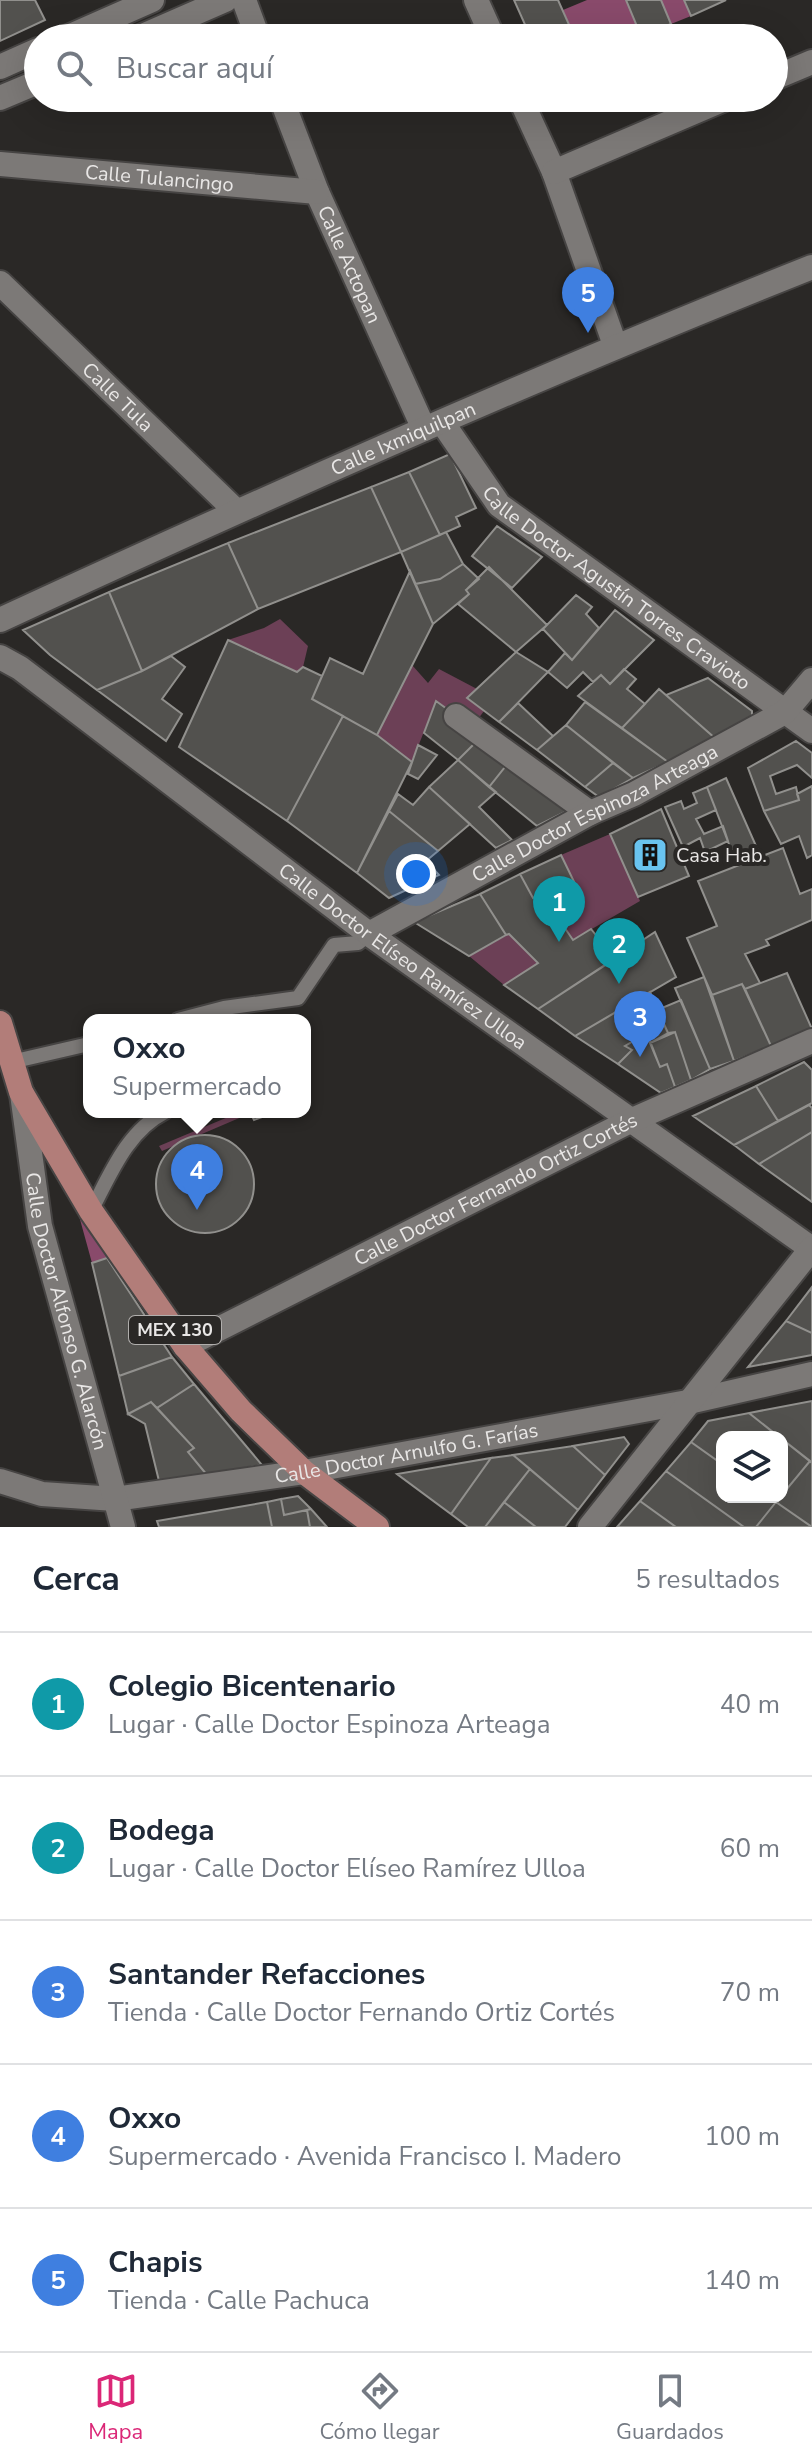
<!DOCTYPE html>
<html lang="es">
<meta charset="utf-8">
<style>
:root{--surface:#fff;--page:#f6f6f7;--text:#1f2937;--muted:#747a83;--line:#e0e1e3;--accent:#db2777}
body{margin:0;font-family:"Nunito Sans",sans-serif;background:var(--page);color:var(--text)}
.controls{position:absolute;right:24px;bottom:24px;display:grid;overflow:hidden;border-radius:16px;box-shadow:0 8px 32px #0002}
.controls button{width:72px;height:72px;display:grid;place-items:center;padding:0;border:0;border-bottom:2px solid var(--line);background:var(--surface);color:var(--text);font:40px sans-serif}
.you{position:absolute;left:416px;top:874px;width:28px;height:28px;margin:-20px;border:6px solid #fff;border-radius:50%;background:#1a73e8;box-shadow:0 0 0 12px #1a73e833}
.badge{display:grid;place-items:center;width:52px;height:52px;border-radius:50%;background:var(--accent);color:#fff;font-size:26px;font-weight:700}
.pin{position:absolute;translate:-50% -66px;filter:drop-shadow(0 2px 4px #0008)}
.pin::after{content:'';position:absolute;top:42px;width:28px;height:24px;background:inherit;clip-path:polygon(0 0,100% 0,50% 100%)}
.popup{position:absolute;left:83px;top:1014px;width:228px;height:104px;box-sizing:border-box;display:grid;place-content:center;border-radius:16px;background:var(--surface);filter:drop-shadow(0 2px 6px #0005);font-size:26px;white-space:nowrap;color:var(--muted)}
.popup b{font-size:30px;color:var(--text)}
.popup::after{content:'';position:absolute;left:50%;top:100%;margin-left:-16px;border:16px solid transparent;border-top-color:var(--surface)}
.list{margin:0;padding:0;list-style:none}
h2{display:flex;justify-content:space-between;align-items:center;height:104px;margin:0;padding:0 32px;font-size:34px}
h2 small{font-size:26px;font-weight:400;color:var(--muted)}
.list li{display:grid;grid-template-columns:52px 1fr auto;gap:24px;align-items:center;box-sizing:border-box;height:144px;padding:0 32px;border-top:2px solid var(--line)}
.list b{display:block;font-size:30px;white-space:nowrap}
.list p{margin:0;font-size:26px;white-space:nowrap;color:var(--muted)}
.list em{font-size:26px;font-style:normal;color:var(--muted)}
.icon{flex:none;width:44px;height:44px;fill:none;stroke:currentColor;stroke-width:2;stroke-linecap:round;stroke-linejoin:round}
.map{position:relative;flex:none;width:812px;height:1527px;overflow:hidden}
.search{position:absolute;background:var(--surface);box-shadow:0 8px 32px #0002;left:24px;right:24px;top:24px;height:88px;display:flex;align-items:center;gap:20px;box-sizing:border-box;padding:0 28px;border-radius:44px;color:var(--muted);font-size:30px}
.sheet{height:824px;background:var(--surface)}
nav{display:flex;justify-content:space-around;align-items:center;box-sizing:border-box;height:112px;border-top:2px solid var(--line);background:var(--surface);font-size:22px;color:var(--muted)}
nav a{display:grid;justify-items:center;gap:4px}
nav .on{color:var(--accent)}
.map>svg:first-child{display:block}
.green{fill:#6c4056}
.forest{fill:#894a6b}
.building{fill:#52514e;stroke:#91908d;stroke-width:2}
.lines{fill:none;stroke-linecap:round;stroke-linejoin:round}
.service-casing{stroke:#464443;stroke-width:18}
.minor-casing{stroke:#464443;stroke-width:28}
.tertiary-casing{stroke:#464443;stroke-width:28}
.primary-casing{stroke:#464443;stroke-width:28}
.service{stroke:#7c7977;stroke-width:14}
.minor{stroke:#7c7977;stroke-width:24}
.tertiary{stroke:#7c7977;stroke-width:24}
.primary{stroke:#b27d79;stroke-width:24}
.labels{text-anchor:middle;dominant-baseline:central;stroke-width:8;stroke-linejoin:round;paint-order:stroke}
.shield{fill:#2a2826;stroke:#b0aeac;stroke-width:2}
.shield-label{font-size:18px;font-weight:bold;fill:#e9e7e6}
.street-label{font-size:20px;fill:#e9e7e6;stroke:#2a2826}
.poi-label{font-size:20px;fill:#e9e7e6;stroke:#2a2826;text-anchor:start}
</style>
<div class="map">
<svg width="812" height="1527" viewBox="0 0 812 1527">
<rect width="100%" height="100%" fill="#2a2826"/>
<!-- green -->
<path class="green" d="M280 619 308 646 303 667 297 672 228 640 264 628Z
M412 665 428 683 439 669 477 689 468 698 484 711 472 727 436 701 412 762 377 735Z
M610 834 640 901 573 940 558 919 547 924 543 916 561 855Z
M509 934 538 963 504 985 469 956Z
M240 1112 244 1116 162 1151 159 1146Z"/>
<!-- forest -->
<path class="forest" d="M587 0H626L641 36 575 38 563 10Z
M661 0H684L691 16 671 24Z
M73 1194 107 1258 92 1263Z"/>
<!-- building -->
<path class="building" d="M0 0H35L45 20 0 41Z
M514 0H558L575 38H531Z
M626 0H661L671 24 641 36Z
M684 0H726L691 16Z
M450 454 476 508 456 517 460 526 440 535 409 472Z
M409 472 440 535 401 552 371 487Z
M371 487 401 552 258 609 228 543Z
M497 526 542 557 512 588 472 556Z
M446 532 463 564 440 579 415 584 401 552Z
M228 543 258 609 142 671 109 592Z
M463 564 479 579 466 590 469 594 433 624 415 584 440 579Z
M489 567 547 625 516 652 458 604 469 594 466 590Z
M410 571 433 624 377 735 312 699 330 658 363 674Z
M109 592 142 671 97 690 50 655 23 630Z
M576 595 592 607 586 614 599 628 572 660 543 629Z
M615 610 654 640 610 684 601 675 593 682 583 672 567 688 548 672 565 653 572 660Z
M228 640 297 672 303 667 322 676 312 699 343 716 287 821 179 747Z
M516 652 548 672 499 722 467 698Z
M171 656 185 667 162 699 182 714 166 741 97 690 142 671Z
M624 669 636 679 627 689 645 704 622 728 578 696 601 675 610 684Z
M708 678 752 711V722L716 739 666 695Z
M659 689 716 739 668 762 622 728Z
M436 701 483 735 458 760 424 733Z
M585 702 668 762 633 778 566 725Z
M518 703 553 736 537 750 499 722Z
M343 716 377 735 412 762 357 873 287 821Z
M566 725 613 763 585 787 537 750Z
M483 735 513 757 489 787 458 760Z
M796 741 812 753V778L797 765 770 776 776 794 796 787 799 800 764 811 748 768Z
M418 745 437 755 418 779 408 774Z
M513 757 579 805 537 826 489 787Z
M458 760 496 792 479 807 512 840 496 848 429 787Z
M613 763 633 778 599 797 585 787Z
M726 778 760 855 737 865 707 787Z
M812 786V855L807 858 799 836 781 844 764 811 799 800 797 794Z
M429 787 470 824 438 851 389 811 398 794 413 805Z
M707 787 716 810 696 819 704 834 723 826 728 841 705 852 700 838 683 847 665 807 681 801 684 809 697 803 693 793Z
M661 809 689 876 638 897 610 834Z
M389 811 438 851 426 861 439 875 389 898 357 873Z
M783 848 800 894 812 889V920L766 940 769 945 745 954 760 983 745 989 742 984 712 995 687 938 717 926 698 881Z
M561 855 581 896 568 902 560 887 533 898 520 874Z
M520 874 533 898 560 887 568 902 543 916 547 924 558 918 573 940 591 929 603 944 595 949 607 964 538 1009 504 985 538 963 509 934 506 935 480 894Z
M480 894 506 935 469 956 414 922Z
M655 932 676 977 575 1036 538 1009Z
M787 973 812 1029 771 1046 745 989Z
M704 977 734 1061 710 1069 675 988Z
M742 984 771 1046 734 1061 712 995Z
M650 992 668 1033 650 1043 647 1033 625 1046 632 1050 618 1064 575 1036Z
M681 1000 710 1069 691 1080 675 1032 668 1033 657 1010Z
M675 1032 691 1080 675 1087 667 1064 660 1067 650 1043Z
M647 1033 660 1067 667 1064 675 1087 661 1093 618 1064 632 1050 625 1046Z
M804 1062 812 1070V1103L778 1121 756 1086Z
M756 1086 778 1121 734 1145 693 1116Z
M809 1105 812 1108V1132L759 1164 734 1145Z
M250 1112H276L254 1120Z
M812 1132V1202L759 1164Z
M156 1184a49 49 0 1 1 98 0a49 49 0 1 1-98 0Z
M107 1258 172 1357 119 1376 92 1263Z
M812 1287V1333L786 1321Z
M786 1321 812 1333V1355L748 1367Z
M172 1357 194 1384 157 1408 151 1402 128 1414 119 1376Z
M194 1384 262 1465 207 1475 188 1452 194 1448 157 1408Z
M812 1401V1463L749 1413Z
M151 1402 194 1448 188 1452 207 1475 160 1485 145 1424 128 1414Z
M749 1413 779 1437H722V1464L691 1442 708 1421Z
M624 1437 629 1444 605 1475 573 1446Z
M782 1439 810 1461 782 1495Z
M691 1442 722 1464V1497H770L776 1502 756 1527H744L666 1471Z
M573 1446 605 1475 578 1510 513 1455Z
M513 1455 530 1469 485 1527H468L451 1514 491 1458Z
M491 1458 451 1514 397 1474Z
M810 1461 812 1463V1527L776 1502Z
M530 1469 578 1510 565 1527H536L504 1502Z
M666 1471 744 1527H676L640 1501Z
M298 1496 311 1509 284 1515 281 1499Z
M281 1499 284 1515 307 1510 310 1527H272L267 1502Z
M640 1501 676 1527H617Z
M267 1502 272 1527H159L157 1521Z
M504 1502 536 1527H485Z
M776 1502 812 1527H756Z
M311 1509 327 1527H310L307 1510Z"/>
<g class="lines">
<defs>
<path id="service" d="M178 1020 224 1008 298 998 334 945 358 943 369 934
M11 1062 89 1044
M91 1211C110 1175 127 1131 165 1112"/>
<g id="minor">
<path d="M244 0 258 38"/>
<path d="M476 0 493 38"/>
<path d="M66 38 152 0"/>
<path d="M138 38 225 0"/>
<path d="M0 67 38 50"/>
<path d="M774 78 812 62"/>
<path d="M0 98 38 82"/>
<path id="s1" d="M281 98 317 192 424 429"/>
<path d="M520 98 554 172 615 345"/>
<path id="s2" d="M0 164 317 192"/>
<path d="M554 172 727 98"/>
<path id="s3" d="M0 283 236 511"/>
<path id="s4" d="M442 422 499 505 812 731"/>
<path id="s5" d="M0 620C268 496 538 376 812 267"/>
<path id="s6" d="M0 657 20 668 369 934 812 1249"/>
<path d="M456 716 590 813"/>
<path id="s7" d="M369 934 590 813 634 794 785 712 812 680"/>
<path id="s8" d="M185 1346 630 1121 812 1041"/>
<path id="s9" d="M0 1481 42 1494 115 1499 304 1472 693 1401 812 1374"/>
<path d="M590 1527 812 1248"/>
</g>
<g id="tertiary">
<path id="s10" d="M22 1094 40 1226 123 1527"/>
</g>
<path id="primary" d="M0 1023 21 1092 91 1211 185 1346 241 1411 304 1472 377 1527"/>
</defs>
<!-- service casing -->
<use href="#service" class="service-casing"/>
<!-- minor casing -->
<use href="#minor" class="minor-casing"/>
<!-- tertiary casing -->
<use href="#tertiary" class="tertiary-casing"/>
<!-- primary casing -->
<use href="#primary" class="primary-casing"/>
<!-- service -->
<use href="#service" class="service"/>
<!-- minor -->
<use href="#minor" class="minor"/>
<!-- tertiary -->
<use href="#tertiary" class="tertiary"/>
<!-- primary -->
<use href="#primary" class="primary"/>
</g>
<!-- icons -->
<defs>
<symbol id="building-square" viewBox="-11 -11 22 22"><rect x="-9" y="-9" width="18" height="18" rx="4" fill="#69c4f0" stroke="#2a2826"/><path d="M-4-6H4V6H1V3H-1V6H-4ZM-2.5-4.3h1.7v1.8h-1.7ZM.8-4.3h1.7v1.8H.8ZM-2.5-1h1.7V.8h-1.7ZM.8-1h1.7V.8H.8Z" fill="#111"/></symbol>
</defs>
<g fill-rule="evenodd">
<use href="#building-square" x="630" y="835" width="40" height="40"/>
</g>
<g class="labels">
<!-- shield labels -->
<rect class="shield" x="129" y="1316" width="92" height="28" rx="6"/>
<g class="shield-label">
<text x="175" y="1330">MEX 130</text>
</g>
<!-- street labels -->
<g class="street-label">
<text stroke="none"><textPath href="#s2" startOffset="160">Calle Tulancingo</textPath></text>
<text stroke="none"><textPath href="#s1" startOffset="180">Calle Actopan</textPath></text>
<text stroke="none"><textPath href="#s3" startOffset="164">Calle Tula</textPath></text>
<text stroke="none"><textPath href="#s5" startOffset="442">Calle Ixmiquilpan</textPath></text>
<text stroke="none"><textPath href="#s4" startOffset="244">Calle Doctor Agustín Torres Cravioto</textPath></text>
<text stroke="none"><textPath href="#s7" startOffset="256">Calle Doctor Espinoza Arteaga</textPath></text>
<text stroke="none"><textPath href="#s6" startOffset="502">Calle Doctor Elíseo Ramírez Ulloa</textPath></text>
<text stroke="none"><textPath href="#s8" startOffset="348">Calle Doctor Fernando Ortiz Cortés</textPath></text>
<text stroke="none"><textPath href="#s10" startOffset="222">Calle Doctor Alfonso G. Alarcón</textPath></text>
<text stroke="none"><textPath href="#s9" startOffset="412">Calle Doctor Arnulfo G. Farías</textPath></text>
</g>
<!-- poi labels -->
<g class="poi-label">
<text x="676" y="855">Casa Hab.</text>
</g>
</g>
</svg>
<div class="controls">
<button><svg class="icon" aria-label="layers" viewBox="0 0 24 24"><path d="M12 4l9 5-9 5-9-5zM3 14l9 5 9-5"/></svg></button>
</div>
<div class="you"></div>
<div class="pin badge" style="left:559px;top:942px;background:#0f9aa8">1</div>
<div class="pin badge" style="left:619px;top:984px;background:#0f9aa8">2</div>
<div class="pin badge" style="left:640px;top:1057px;background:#3f7fe0">3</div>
<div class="pin badge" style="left:197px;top:1210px;background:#3f7fe0">4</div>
<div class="popup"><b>Oxxo</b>Supermercado</div>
<div class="pin badge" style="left:588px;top:333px;background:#3f7fe0">5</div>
<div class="search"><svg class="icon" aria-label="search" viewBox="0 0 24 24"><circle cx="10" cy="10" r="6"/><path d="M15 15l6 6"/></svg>Buscar aquí</div>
</div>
<section class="sheet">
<h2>Cerca<small>5 resultados</small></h2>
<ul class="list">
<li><span class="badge" style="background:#0f9aa8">1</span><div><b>Colegio Bicentenario</b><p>Lugar · Calle Doctor Espinoza Arteaga</p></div><em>40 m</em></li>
<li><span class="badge" style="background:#0f9aa8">2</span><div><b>Bodega</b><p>Lugar · Calle Doctor Elíseo Ramírez Ulloa</p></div><em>60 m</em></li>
<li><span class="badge" style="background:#3f7fe0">3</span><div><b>Santander Refacciones</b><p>Tienda · Calle Doctor Fernando Ortiz Cortés</p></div><em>70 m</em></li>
<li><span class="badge" style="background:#3f7fe0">4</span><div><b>Oxxo</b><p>Supermercado · Avenida Francisco I. Madero</p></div><em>100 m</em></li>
<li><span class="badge" style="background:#3f7fe0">5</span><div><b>Chapis</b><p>Tienda · Calle Pachuca</p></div><em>140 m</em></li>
</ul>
</section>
<nav>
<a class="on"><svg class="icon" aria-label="map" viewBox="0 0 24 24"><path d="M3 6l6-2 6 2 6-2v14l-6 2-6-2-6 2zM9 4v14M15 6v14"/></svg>Mapa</a>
<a><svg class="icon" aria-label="directions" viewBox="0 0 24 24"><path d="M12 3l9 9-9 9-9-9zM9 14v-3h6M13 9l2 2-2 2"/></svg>Cómo llegar</a>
<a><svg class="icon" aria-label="saved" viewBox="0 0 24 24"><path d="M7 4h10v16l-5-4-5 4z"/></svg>Guardados</a>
</nav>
